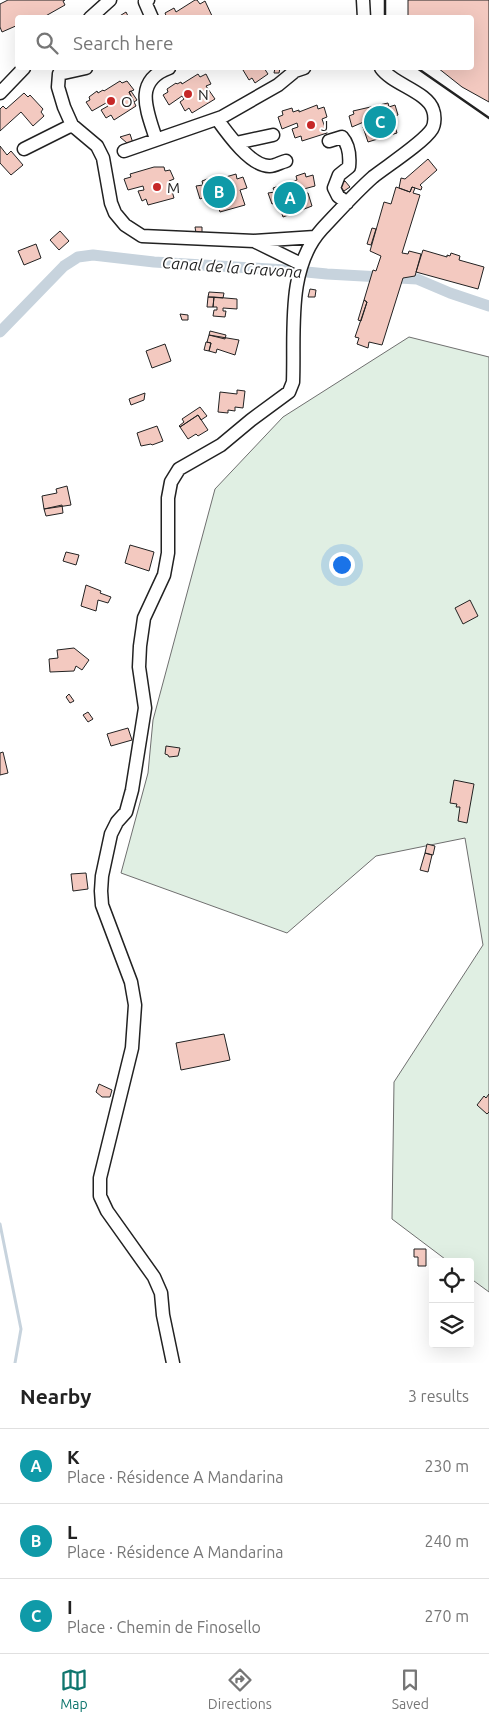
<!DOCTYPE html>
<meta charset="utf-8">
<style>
:root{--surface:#fff;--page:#f6f6f6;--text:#222;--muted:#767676;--line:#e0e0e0;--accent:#0f766e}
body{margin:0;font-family:Ubuntu,sans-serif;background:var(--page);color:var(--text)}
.controls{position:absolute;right:15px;bottom:15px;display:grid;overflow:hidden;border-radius:5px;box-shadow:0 5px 20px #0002}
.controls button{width:45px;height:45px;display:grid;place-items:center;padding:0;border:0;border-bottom:1px solid var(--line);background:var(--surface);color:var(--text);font:25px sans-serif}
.you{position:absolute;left:341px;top:564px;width:18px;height:18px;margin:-12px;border:4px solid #fff;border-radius:50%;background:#1a73e8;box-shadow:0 0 0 8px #1a73e833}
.badge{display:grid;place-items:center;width:32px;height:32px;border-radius:50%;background:var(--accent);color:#fff;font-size:16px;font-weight:700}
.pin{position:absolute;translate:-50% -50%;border:2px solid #fff;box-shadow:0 1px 5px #0006}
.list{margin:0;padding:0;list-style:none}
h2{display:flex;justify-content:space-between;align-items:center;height:65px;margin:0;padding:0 20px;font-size:21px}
h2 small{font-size:16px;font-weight:400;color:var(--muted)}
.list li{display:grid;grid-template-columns:32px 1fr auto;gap:15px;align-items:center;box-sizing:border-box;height:75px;padding:0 20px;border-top:1px solid var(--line)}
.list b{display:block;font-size:19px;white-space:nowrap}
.list p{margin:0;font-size:16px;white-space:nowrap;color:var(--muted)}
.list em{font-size:16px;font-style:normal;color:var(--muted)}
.icon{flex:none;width:28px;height:28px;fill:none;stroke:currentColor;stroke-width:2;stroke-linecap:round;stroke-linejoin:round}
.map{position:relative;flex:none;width:489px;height:1363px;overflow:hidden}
.search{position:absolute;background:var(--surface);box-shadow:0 5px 20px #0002;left:15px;right:15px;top:15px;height:55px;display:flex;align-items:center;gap:12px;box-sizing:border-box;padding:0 18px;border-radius:5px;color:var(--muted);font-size:19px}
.sheet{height:290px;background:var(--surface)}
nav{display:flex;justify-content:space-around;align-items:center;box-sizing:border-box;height:70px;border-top:1px solid var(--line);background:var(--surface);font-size:14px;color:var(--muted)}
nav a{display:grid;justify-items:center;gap:2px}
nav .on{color:var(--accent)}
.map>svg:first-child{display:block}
.green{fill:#e0efe3;stroke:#6f6f6f}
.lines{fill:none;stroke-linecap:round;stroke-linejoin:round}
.stream{stroke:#c7d3dd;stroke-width:3}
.canal{stroke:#c7d3dd;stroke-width:11}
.building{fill:#f3c9c0;stroke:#222}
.minor-casing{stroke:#222;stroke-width:15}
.minor{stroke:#fff;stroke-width:12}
.wall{stroke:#222;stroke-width:2.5}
.poi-dot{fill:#c62828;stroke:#fff;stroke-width:2}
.labels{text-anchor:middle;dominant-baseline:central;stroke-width:4;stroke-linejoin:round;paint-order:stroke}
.poi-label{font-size:15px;fill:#222;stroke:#fff;text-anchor:start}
.water-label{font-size:16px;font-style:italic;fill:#222;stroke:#fff}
</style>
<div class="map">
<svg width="489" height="1363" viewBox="0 0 489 1363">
<rect width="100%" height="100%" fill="#fff"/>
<!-- green -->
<path class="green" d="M409 337 489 357V1292L470 1278V1262H449L392 1219 394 1082 483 945 465 838 376 856 287 933 121 873 148 773 153 720 215 489 283 417Z"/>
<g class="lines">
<!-- stream -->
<path class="stream" d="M0 1224 21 1329 15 1363"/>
<!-- canal -->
<path class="canal" d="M0 332 64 266 78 257 93 255 154 262 286 270 327 274 417 279 450 293 489 306"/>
</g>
<!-- building -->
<path class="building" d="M8 0H65L63 1 65 5 42 18H18V25L2 32 0 27V4Z
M195 0H197L200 4 205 1 213 18H167L165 13 174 8 176 12Z
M408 0H489V102L462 87 438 68H472V18H408Z
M126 12 129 18H118V17Z
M248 68H264L268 74 255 83 252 78 249 80 243 70Z
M275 68H280L279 73H274Z
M198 74 200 77 206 74 211 84 206 86 215 99 192 113 189 108 185 111 180 102 184 99 182 96 169 105 163 95 168 92 167 89 176 83 177 84 181 82 182 84Z
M120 81 122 83 127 81 134 90 129 92 136 106 114 120 111 115 106 118 101 110 108 106 106 103 92 111 86 102 90 100 89 97 97 91 98 93 103 90 104 91Z
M131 91 137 100 134 102 129 92Z
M24 93 28 97 30 95 43 109 41 112 44 116 33 126 21 112 0 131V109L3 106 6 109Z
M388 103 389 107 395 105 398 115 392 117 397 133 368 142 363 127 368 126 366 121 352 127 349 116 354 114 353 111Z
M317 105 318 109 324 107 327 117 322 119 327 133 302 141 301 136 295 138 292 129 298 127 297 123 282 129 278 117 283 115 282 111 292 108 293 112 299 110V112Z
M130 134 133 143H127L120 137Z
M0 146 7 155 11 151 23 165 11 175 0 163Z
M428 159 437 170 420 185 422 187 421 190 412 187 410 192 399 188 401 178 405 179Z
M154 167H164L165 171 170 170 174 179 169 181 174 198 148 205 146 199 142 201 138 191 144 190 143 186 128 190 124 179 131 177 130 174Z
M305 173 306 177 313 175 315 186 300 190 301 194 308 193 312 206 283 217 278 202 272 204 268 193 275 192 273 188 297 180 296 176Z
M236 174 237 179 243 177 247 188 240 190 245 205 220 212 218 206 214 207 210 198 216 197 215 193 200 199 196 186 203 185 202 181 210 178 212 181Z
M345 181 350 187 344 191 339 185Z
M396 187 410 192 412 187 415 188 413 193 420 195 402 253 408 254 409 251 421 254 415 276 403 278 382 345 369 342 368 348 357 344 359 338 355 337 367 302 364 300 373 270 376 271 381 256 370 251 384 202 391 204Z
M195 227H202V233H196Z
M372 228 376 229 371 245 367 244Z
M60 231 69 241 59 250 50 240Z
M36 244 41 258 24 265 18 251Z
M423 250 447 257V255L450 256 451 253 460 256 459 260 484 267 478 289 416 272Z
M310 289 316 290 315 297H308Z
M209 292 224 293 223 298 208 297Z
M208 297H214L213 307H207Z
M214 297 237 299V309L223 308V311H226L225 317 213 316 214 310H217V307H213Z
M364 300 367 302 361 321 358 320Z
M180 314 188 315V320H182Z
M210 331 226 335 225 339 209 335Z
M209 335 239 340 235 355 217 349 216 353 209 351 211 343 207 342Z
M206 342 211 343 209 351 204 350Z
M165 344 171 361 152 368 146 351Z
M237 390 245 391 243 408 235 407V411L228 410V413L218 412 220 392 237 394Z
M145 393 144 400 131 405 129 399Z
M200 407 207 416 201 420 198 415 180 427 179 426 184 422 182 419Z
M198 415 208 430 198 436 196 434 188 439 180 427Z
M157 426 163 441 152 445 151 444 141 446 137 433Z
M67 486 71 505 44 509 42 496 57 493 56 489Z
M62 505 63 513 46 516 44 509Z
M130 545 154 552 149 571 125 563Z
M66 552 79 555 76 565 63 561Z
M86 585 101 591 100 593 111 597 108 603 98 600 96 611 81 606Z
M470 600 478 616 463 624 455 608Z
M74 648 89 660 82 670 76 666 74 671 50 672 49 659 58 658 57 650Z
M69 694 74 701 70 703 66 697Z
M88 712 93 719 88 722 83 715Z
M128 728 132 740 111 746 107 734Z
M166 746 180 748 178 756 169 757 168 755 165 754Z
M3 752 8 773 0 775V753Z
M454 780 474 784 467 823 458 821 460 807H456L457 804 450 803Z
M427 844 435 846 433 855 425 853Z
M425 853 432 855 428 872 420 870Z
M86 873 88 889 73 891 71 874Z
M224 1034 230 1060 181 1070 176 1043Z
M99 1084 112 1090 110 1097H102L96 1092Z
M489 1094V1112L487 1114 477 1105 484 1096 486 1098Z
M414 1249H426V1266H418V1257H414Z"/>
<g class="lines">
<defs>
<path id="minor" d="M148 0 145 2 152 18
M363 0 364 18
M90 18 110 0
M62 68 59 74 58 87 64 107 72 125 97 146 103 158 111 203 115 213 125 225 142 236 254 241 315 237
M59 74 86 68
M0 93 24 68
M217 119C227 133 251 167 270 166 275 166 281 162 286 161
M156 139C147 111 133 81 169 68
M329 141 342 137C349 145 350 157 349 167L339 175 334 188 338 196 347 203
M236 143 273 135
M24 149 72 125
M124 151 222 117 278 85 295 71 304 68
M256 242 301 264
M173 1363 163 1315 161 1293 154 1277 107 1211 100 1196V1178L132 1048 135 1005 131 982 102 905 101 891 102 876 111 834 117 822 126 812 132 790 145 708 139 667 140 646 144 618 164 575 168 553V498L171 482 179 469 221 445 251 420 289 392 293 382C295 332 286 268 322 229 339 211 355 193 373 177 387 166 424 142 432 129 435 124 435 115 433 110 428 92 392 84 381 68"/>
</defs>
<!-- minor casing -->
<use href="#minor" class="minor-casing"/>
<!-- minor -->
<use href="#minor" class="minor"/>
<!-- wall -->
<path class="wall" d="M385 0V18
M417 68 489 118"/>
</g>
<!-- markers -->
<g class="poi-dot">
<circle cx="188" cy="94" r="5"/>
<circle cx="111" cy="101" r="5"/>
<circle cx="311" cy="125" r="5"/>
<circle cx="157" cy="187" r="5"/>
</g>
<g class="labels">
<!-- poi labels -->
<g class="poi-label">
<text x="198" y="94">N</text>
<text x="121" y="101">O</text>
<text x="321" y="125">J</text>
<text x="167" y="187">M</text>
</g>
<!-- water labels -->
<g class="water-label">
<text transform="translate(232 267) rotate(4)">Canal de la Gravona</text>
</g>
</g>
</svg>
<div class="controls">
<button><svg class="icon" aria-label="locate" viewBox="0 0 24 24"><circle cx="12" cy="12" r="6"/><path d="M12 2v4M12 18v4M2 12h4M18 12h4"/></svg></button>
<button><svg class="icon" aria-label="layers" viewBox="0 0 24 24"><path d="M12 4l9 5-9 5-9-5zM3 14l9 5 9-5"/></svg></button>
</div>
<div class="you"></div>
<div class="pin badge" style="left:290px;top:198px;background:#0f9aa8">A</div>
<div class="pin badge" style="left:219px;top:192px;background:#0f9aa8">B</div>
<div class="pin badge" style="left:380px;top:122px;background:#0f9aa8">C</div>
<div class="search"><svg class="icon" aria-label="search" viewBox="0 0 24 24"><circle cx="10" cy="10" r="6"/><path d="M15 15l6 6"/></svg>Search here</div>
</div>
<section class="sheet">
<h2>Nearby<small>3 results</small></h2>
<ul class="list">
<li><span class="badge" style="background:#0f9aa8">A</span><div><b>K</b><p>Place · Résidence A Mandarina</p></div><em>230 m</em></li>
<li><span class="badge" style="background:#0f9aa8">B</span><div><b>L</b><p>Place · Résidence A Mandarina</p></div><em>240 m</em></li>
<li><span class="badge" style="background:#0f9aa8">C</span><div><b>I</b><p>Place · Chemin de Finosello</p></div><em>270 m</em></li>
</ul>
</section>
<nav>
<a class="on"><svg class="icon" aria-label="map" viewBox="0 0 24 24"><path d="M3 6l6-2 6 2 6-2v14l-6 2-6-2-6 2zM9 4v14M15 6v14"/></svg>Map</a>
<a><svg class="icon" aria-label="directions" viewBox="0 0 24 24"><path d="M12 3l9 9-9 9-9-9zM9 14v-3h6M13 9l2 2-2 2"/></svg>Directions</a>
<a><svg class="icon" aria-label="saved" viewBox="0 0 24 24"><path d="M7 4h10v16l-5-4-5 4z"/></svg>Saved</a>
</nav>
